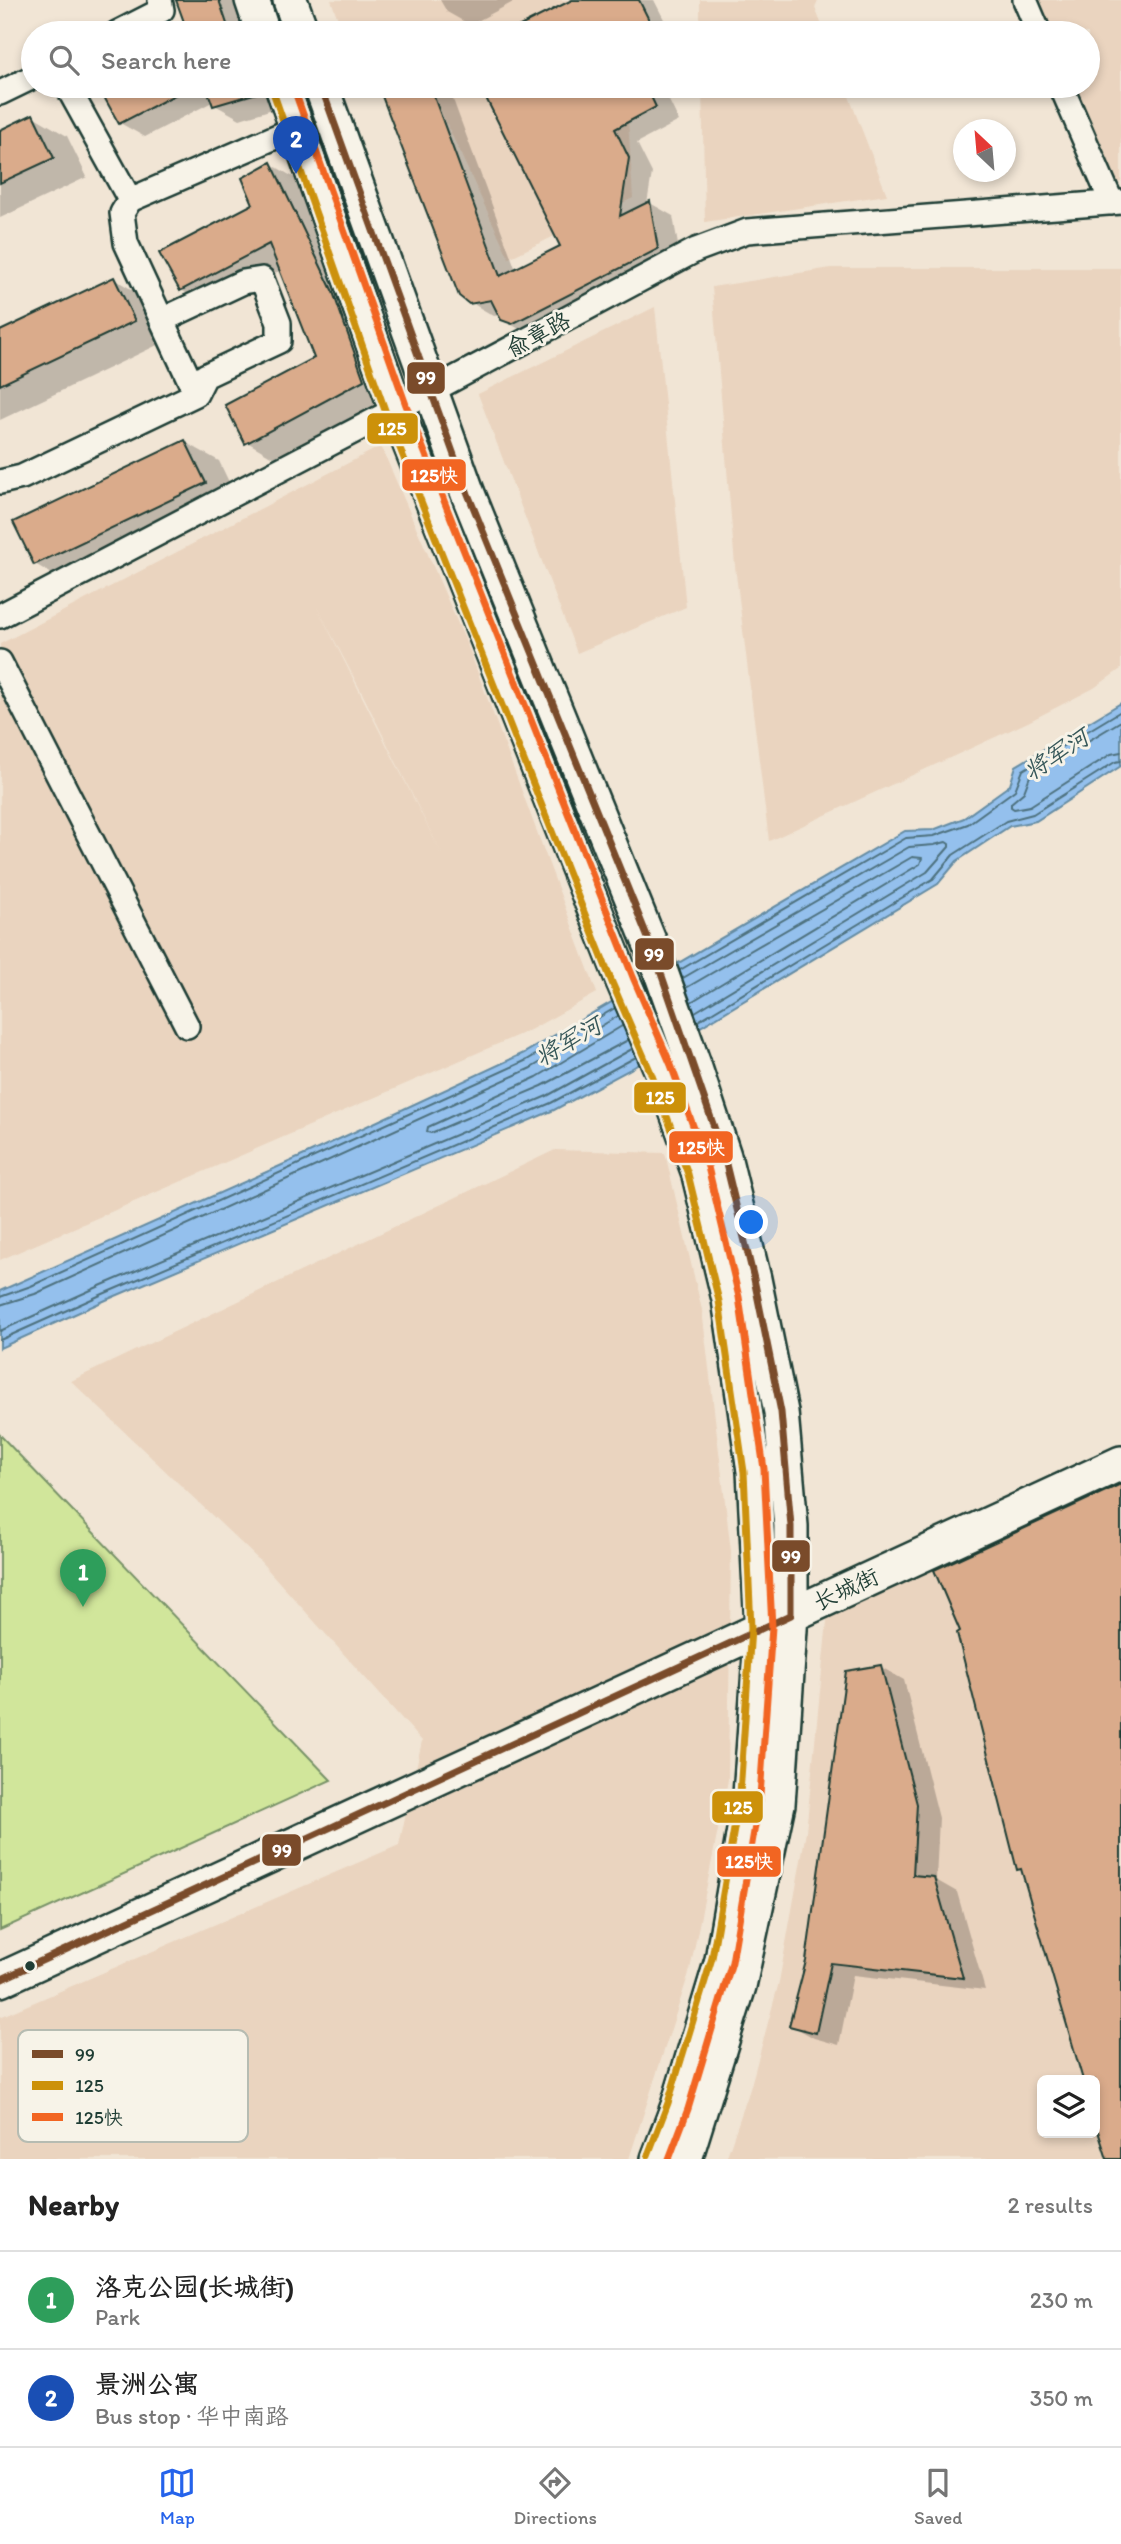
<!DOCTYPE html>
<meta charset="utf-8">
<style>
:root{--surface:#fff;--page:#f6f6f6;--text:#222;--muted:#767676;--line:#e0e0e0;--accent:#2563eb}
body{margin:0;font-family:Itim,"LXGW WenKai TC",sans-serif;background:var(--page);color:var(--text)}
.controls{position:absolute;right:21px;bottom:21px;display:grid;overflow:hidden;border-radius:10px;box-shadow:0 4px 10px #0003}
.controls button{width:63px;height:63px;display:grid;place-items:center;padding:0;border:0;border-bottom:2px solid var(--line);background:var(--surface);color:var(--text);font:35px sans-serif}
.compass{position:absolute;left:953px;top:119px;width:63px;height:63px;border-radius:50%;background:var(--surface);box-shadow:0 4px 10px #0003;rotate:334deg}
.you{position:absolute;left:752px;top:1223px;width:24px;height:24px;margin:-18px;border:5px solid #fff;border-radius:50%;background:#1a73e8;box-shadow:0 0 0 10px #1a73e833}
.badge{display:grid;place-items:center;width:46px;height:46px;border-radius:50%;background:var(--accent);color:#fff;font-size:23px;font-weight:700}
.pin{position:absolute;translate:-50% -58px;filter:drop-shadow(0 2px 4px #0008)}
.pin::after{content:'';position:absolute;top:37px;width:24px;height:21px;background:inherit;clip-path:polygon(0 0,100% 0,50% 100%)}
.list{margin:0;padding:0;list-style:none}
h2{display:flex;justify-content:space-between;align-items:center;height:91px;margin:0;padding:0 28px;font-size:30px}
h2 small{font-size:23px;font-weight:400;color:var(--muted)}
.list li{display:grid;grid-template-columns:46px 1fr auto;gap:21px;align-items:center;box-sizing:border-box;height:98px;padding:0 28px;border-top:2px solid var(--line)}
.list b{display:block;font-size:26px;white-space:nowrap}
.list p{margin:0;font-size:23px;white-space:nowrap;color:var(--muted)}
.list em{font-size:23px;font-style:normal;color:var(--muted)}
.icon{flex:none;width:38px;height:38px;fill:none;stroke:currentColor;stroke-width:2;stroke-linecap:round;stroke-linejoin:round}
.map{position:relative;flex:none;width:1121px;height:2159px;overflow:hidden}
.search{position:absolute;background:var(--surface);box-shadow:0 4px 10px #0003;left:21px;right:21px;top:21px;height:77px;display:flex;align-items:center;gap:18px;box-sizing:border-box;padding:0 24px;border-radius:38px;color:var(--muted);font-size:26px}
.sheet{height:287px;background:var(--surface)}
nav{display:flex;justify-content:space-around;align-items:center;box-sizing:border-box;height:98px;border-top:2px solid var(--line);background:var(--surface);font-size:19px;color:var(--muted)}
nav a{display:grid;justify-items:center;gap:4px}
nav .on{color:var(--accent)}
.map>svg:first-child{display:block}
.built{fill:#ead4bf;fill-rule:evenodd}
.green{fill:#d1e69b;stroke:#789268;stroke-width:2}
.water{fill:#94c0ed;stroke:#658ca3;stroke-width:2}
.shadow{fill:#0003}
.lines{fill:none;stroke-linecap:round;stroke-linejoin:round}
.shore{stroke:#4e717e;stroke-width:2}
.building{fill:#daab8b;stroke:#1f3d34;stroke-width:2}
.street-casing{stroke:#1f3d34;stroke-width:28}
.secondary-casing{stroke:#1f3d34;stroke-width:38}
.street{stroke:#f7f3e8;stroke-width:23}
.secondary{stroke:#f7f3e8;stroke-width:33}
.bus-1-casing{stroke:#f7f3e8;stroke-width:12}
.bus-2-casing{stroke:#f7f3e8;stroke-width:12}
.bus-3-casing{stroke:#f7f3e8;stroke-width:12}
.bus-1{stroke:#7a4b2a;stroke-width:7}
.bus-2{stroke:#cc910a;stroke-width:7}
.bus-3{stroke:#f26522;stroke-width:7}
.bus-dot{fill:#1f3d34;stroke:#f7f3e8;stroke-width:2.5}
.labels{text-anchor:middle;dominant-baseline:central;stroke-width:6;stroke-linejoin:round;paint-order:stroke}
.street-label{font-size:23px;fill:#1f3d34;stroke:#f7f3e8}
.water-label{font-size:24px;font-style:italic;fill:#365759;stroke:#f7f3e8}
.key{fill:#f7f3e8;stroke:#b6bcb2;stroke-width:2}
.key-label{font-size:19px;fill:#1f3d34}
.line-badge{stroke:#f7f3e8;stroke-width:2.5}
.badge-label{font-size:19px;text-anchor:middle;font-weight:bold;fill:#fff}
</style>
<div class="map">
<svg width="1121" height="2159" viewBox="0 0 1121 2159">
<rect width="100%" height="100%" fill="#f1e5d5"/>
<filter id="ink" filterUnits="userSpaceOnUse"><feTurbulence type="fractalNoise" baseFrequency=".0143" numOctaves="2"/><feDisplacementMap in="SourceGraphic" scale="14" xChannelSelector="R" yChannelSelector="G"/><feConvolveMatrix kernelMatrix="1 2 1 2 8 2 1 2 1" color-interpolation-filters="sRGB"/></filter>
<g filter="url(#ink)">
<!-- built -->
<path class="built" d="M331 0H621L623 33H343Z
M700 0H818L815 8 825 33H700Z
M1024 0H1121V182L1098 186 1058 86H1088V33H1037Z
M429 86H626L633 198 509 258Z
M702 86H845L887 195 705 222Z
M831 268H1121V669L1094 688 1028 722 769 841 735 566 712 287Z
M655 307 686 607 577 653 478 394Z
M381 446 469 649 597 993 530 1030 0 1260V644ZM316 605 363 695 442 855Z
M555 1150 665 1153 702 1310 731 1551 728 1780 690 1970 629 2159H0V2017L399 1845 422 1741 260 1561 71 1381Z
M1121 1480V2159H726L750 2089 779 1982 806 1832 828 1611ZM1042 2080H1095V2133H1042Z"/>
<!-- green -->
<path class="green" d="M0 1435 331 1780 0 1930Z"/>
<!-- water -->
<path class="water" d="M1121 703V766L1036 821 1010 826 957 861 938 884 629 1070 554 1110 106 1300 0 1348V1291L309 1153 524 1053 905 831 933 830 964 818 1010 785 1016 766Z"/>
<!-- shadow -->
<path class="shadow" d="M178 0H238L250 33H190Z
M440 0H517L470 25 447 12Z
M576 0H654L671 33H510Z
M103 86H268L276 108 240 119 215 105 214 101 145 137 120 123 101 87Z
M395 86H448L516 270 562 247 482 86H662L679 121 637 143 652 173 647 204 650 203 673 216 681 262 526 333 502 319 500 315 494 316 475 305 383 92Z
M33 116 67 136 87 177 0 218V132Z
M271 164 300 181 393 397 276 459 247 442 316 359 281 270 211 307 181 290 255 204Z
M114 279 148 299 168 340 0 420V333Z
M185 442 219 461 239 503 69 584 35 564Z
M881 1667 904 1680 939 1818 936 1880 957 1892 985 1990 853 1975 839 2045 814 2038 791 2025Z"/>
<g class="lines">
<!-- shore -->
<path class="shore" d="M1121 721 1030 776 1024 792 1011 803V807L1014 809 1030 806 1111 754 1121 752
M680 970 906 838 934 836 968 824 1015 790 1023 770 1121 711
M683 978 909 847 934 845 946 842 949 844V847L927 872 695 1012
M686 988 912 857 922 858 920 864 691 1002
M698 1021 933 879 953 855 1006 821 1033 814 1115 762 1121 761
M622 1026 537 1077 428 1127 427 1132 431 1133 542 1086 628 1040
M0 1297 31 1286 527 1060 615 1008
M0 1305 35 1294 531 1068 618 1016
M0 1331 100 1286 547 1096 632 1049
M0 1340 103 1294 551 1103 636 1057"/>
</g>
<!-- building -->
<path class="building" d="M176 0H219L230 33H188Z
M572 0H639L651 24 633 33H506Z
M98 86H192L119 124Z
M206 86H263L264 91 213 106Z
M391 86H430L500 276 560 246 480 86H646L656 107 615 129 629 158 620 216 650 201 658 249 512 324 501 320 491 300 469 304 459 296 380 91Z
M33 114 54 158 0 183V130Z
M271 162 333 292 364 380 245 444 225 405 314 358 269 244 180 291 159 253 253 204 242 178Z
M114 277 135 321 0 385V331Z
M185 440 206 483 34 565 13 522Z
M1121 1484V2159H1107L1095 2122V2080H1083L1021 1869 1017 1870 957 1633 960 1631 934 1570Z
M881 1665 917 1804 913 1875 934 1877 963 1978 831 1963 816 2033 789 2026 806 1961 846 1671Z"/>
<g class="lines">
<defs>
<path id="street" d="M1025 0 1039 33
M117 33 162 10 160 0
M1061 86 1112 203
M0 93 33 77
M130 200 296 128
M162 320 243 282 262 279 279 323V341L205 376 196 394
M0 482 22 477 196 394 126 243 122 213 130 200 67 86
M0 616 431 391 696 250 747 231 1121 202
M0 662 187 1026"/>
<path id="secondary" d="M252 0 263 33
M290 0 302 33
M282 86 396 409 623 981 661 1069 698 1171 729 1299 754 1471 762 1628 750 1795 722 1960 678 2106 658 2159
M321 86 468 494 654 953 693 1062 724 1156 754 1279 781 1412 791 1526V1615L778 1804 739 1986 685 2159
M0 1980 1121 1463"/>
</defs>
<!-- street casing -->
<use href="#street" class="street-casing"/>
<!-- secondary casing -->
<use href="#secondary" class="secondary-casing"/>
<!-- street -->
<use href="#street" class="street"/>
<!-- secondary -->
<use href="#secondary" class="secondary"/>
<defs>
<path id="bus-1" d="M0 1980 791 1615V1526L781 1412 754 1279 724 1156 654 953 468 494 321 86"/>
<path id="bus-2" d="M272 89 386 413 613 985 651 1073 688 1174 719 1301 744 1472 751 1628 740 1794 712 1958 668 2103 648 2155"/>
<path id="bus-3" d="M293 86 406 405 633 977 671 1065 708 1167 739 1297 764 1469 772 1627 760 1796 732 1962 688 2109 669 2159"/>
</defs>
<!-- bus-1 casing -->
<use href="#bus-1" class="bus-1-casing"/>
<!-- bus-2 casing -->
<use href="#bus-2" class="bus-2-casing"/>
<!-- bus-3 casing -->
<use href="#bus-3" class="bus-3-casing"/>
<!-- bus-1 -->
<use href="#bus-1" class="bus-1"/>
<!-- bus-2 -->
<use href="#bus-2" class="bus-2"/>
<!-- bus-3 -->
<use href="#bus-3" class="bus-3"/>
</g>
</g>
<!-- markers -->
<circle class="bus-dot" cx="30" cy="1966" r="6"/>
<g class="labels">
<!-- street labels -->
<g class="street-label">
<text transform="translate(538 334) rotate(-28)">俞章路</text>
<text transform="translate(846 1589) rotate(-25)">长城街</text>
</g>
<!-- water labels -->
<g class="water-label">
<text transform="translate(1056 754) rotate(-33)">将军河</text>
<text transform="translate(568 1041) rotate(-30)">将军河</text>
</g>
</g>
<!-- legend -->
<rect x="18" y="2030" width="230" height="112" rx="10" class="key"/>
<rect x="32" y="2050" width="31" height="8" fill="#7a4b2a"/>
<rect x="32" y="2081" width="31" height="9" fill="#cc910a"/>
<rect x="32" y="2113" width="31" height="8" fill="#f26522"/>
<g class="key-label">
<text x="75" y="2061">99</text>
<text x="75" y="2092">125</text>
<text x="75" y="2124">125快</text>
</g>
<g class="line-badge">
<rect x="406" y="361" width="40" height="34" rx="7" fill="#7a4b2a"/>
<rect x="366" y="412" width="53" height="33" rx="7" fill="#cc910a"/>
<rect x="401" y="458" width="66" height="34" rx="7" fill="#f26522"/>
<rect x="634" y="937" width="41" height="34" rx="7" fill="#7a4b2a"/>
<rect x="633" y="1081" width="54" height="33" rx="7" fill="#cc910a"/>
<rect x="668" y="1130" width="66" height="34" rx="7" fill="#f26522"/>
<rect x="771" y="1539" width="40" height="34" rx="7" fill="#7a4b2a"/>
<rect x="711" y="1790" width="53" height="34" rx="7" fill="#cc910a"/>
<rect x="261" y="1833" width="41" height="34" rx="7" fill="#7a4b2a"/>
<rect x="716" y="1845" width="66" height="33" rx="7" fill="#f26522"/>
</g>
<g class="badge-label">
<text x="426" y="384">99</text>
<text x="392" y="435">125</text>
<text x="434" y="482">125快</text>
<text x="654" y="961">99</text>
<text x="660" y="1104">125</text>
<text x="701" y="1154">125快</text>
<text x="791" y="1563">99</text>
<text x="738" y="1814">125</text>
<text x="282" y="1857">99</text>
<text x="749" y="1868">125快</text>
</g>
</svg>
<div class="controls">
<button><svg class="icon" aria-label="layers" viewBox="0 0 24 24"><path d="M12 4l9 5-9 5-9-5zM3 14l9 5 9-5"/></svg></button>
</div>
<svg class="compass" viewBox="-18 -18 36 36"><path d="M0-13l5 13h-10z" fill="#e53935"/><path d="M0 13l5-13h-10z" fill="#767676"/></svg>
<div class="you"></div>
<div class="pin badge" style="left:83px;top:1607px;background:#2e9e5b">1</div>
<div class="pin badge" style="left:296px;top:174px;background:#1a4fb4">2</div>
<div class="search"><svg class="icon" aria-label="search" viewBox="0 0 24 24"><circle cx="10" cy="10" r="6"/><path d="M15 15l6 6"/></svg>Search here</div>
</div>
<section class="sheet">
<h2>Nearby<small>2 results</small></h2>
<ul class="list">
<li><span class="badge" style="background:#2e9e5b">1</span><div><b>洛克公园(长城街)</b><p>Park</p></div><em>230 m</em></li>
<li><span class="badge" style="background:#1a4fb4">2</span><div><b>景洲公寓</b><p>Bus stop · 华中南路</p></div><em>350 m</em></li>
</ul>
</section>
<nav>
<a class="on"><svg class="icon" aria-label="map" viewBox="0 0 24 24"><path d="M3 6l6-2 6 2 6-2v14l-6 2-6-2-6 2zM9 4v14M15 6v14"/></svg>Map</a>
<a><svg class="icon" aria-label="directions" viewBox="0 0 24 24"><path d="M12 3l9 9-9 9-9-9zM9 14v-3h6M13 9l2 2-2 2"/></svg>Directions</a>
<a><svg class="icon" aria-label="saved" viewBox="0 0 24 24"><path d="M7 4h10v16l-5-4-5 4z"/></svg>Saved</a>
</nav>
